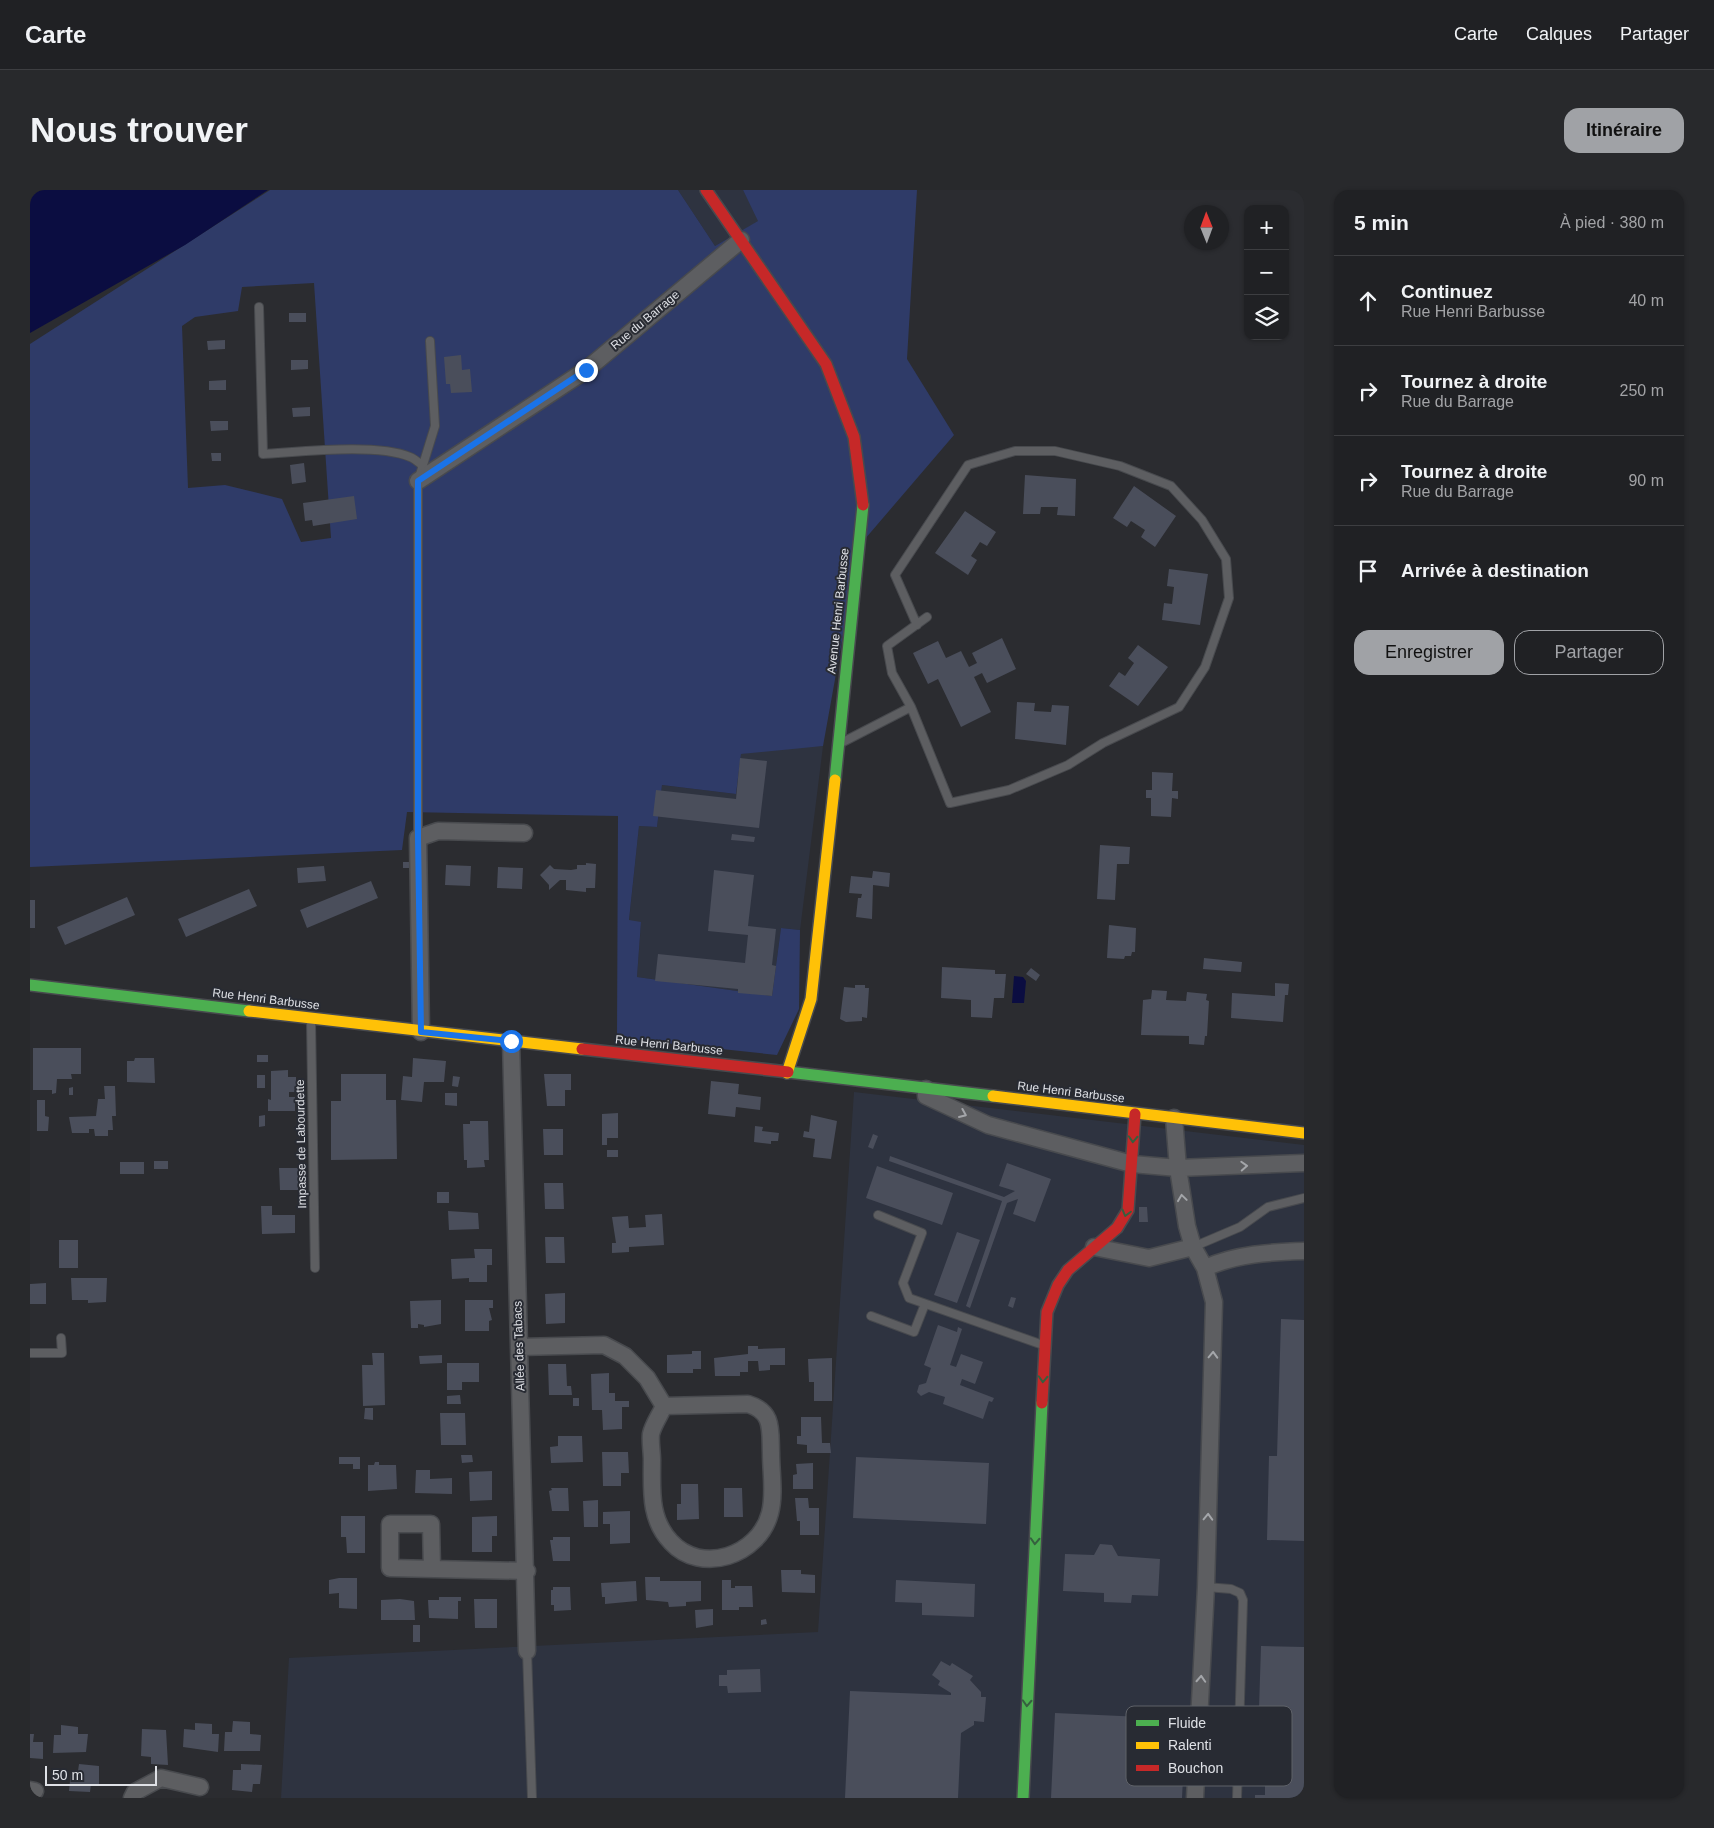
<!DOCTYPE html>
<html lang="fr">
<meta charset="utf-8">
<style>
:root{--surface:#202124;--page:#28292c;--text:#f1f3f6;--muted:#a2a3a6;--line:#3d3e41;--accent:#a0a2a6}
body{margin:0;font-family:Arial,sans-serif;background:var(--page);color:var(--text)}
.controls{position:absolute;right:15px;top:15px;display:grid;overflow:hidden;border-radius:10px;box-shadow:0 1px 4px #0004}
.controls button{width:45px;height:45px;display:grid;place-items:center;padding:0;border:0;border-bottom:1px solid var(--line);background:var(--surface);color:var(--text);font:25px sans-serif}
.compass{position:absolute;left:1154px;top:15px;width:45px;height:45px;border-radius:50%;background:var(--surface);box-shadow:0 1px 4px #0004;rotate:359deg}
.scale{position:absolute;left:15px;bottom:12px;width:112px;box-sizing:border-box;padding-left:5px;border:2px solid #dfe1e6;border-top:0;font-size:14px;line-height:18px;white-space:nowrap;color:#dfe1e6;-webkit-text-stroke:4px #282b33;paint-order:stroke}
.stop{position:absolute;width:15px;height:15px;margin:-11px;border:4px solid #1a73e8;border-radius:50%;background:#fff}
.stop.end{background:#1a73e8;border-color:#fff;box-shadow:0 1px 5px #0008}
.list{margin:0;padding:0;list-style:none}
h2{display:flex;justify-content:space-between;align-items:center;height:65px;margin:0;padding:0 20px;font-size:21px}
h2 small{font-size:16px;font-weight:400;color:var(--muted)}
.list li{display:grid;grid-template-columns:32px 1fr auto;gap:15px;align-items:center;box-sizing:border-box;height:90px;padding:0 20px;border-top:1px solid var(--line)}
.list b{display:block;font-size:19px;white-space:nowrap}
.list p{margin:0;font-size:16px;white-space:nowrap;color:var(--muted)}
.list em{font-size:16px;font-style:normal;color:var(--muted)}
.actions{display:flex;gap:10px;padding:15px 20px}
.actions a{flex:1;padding:11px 0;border:1px solid var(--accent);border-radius:15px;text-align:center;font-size:18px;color:var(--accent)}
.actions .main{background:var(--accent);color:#111}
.icon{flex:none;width:28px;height:28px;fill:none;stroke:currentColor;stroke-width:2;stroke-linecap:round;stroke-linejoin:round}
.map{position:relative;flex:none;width:1274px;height:1608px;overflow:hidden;border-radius:15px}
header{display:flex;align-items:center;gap:30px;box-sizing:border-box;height:70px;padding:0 25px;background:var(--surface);border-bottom:1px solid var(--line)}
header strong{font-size:24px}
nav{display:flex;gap:28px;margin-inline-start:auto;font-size:18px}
.intro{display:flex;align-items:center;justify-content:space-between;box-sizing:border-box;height:120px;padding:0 30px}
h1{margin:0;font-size:35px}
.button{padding:12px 22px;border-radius:15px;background:var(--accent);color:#111;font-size:18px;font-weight:700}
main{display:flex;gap:30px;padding:0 30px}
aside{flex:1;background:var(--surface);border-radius:15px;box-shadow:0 1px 4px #0004}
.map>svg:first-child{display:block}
.built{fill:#2e3340}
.green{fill:#2f3b68;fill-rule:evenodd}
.water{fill:#0b0d41}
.building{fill:#4a4e5b}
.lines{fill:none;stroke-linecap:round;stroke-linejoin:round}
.lane-casing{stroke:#484a4e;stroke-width:10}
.street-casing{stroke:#484a4e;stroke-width:19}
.fast-casing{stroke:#484a4e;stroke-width:14}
.slow-casing{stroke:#484a4e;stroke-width:14}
.jam-casing{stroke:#484a4e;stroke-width:14}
.lane{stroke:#5d5e61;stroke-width:8}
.street{stroke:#5d5e61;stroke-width:16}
.fast{stroke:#4caf50;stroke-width:11}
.slow{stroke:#ffc107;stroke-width:11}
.jam{stroke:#c62828;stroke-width:11}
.oneway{stroke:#a4a6aa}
.oneway2{stroke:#36603f}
.route{stroke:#1a73e8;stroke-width:6}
.labels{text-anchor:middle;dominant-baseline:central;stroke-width:4;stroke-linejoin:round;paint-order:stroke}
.street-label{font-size:12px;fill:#dfe1e6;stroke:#282b33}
.key{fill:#282b33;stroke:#5f6269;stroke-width:1}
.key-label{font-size:14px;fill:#dfe1e6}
</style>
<header>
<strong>Carte</strong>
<nav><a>Carte</a><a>Calques</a><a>Partager</a></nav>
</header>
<div class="intro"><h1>Nous trouver</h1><a class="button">Itinéraire</a></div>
<main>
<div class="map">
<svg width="1274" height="1608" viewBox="0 0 1274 1608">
<rect width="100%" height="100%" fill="#2b2c30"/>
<!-- built -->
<path class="built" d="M648 0H713L729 31 685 56Z
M793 556 770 740 751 738 742 806 607 787 611 733 599 731 609 636 627 637 632 595 706 604 711 564 749 557Z
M824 902 1274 955V1608H251L259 1468 788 1442Z"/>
<!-- green -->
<path class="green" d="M240 0H648L685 56 728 31 713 0H887L877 169 924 245 829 356 793 556 711 564 706 604 632 595 627 637 609 636 599 730 611 732 607 787 742 806 751 738 770 740 769 819 747 865 587 848 588 626 377 622 372 660 0 677V154ZM284 93 301 348 271 352 252 309 195 295 158 298 152 136 165 127 208 121 212 97Z"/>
<!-- water -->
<path class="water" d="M0 0H238L155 55 0 143Z
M984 786 993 787 996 791 994 813H982Z"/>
<!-- building -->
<path class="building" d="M259 123H276V132H259Z
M195 150V159L178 160 177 151Z
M431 165 432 180 440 179 442 202 421 203 420 194H416L414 167Z
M261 170H278V179L261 180Z
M196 190V200H179V191Z
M280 217V226L263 227 262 218Z
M180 231H198V240L181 241Z
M181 263H191V271H182Z
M274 273 276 292 262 294 260 275Z
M995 285 1046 289 1045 326 1027 325 1028 317H1011L1010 324H993Z
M1104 296 1146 326 1125 357 1111 347 1115 340 1101 331 1097 337 1083 328Z
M324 306 327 329 283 336 282 330 275 331 273 313Z
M935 321 966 342 957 356 950 352 941 366 947 370 938 385 905 363Z
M1139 379 1178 384 1170 435 1132 430 1134 413 1142 414 1144 397 1137 396Z
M972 448 986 479 957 493 952 483 944 487 961 522 931 537 908 489 898 494 883 463 908 451 916 468 931 461 939 477 947 473 942 463Z
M1108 455 1138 477 1108 516 1079 496 1089 482 1095 486 1104 473 1098 468Z
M987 512 1005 513 1004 521 1021 522 1022 515 1039 516 1036 555 985 549Z
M710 568 737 571 729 638 623 626 626 600 706 609Z
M1122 582 1143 583 1142 601H1148V609L1142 608 1141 627 1121 626V608H1116V600H1122Z
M702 644 725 647 724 652 701 650Z
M1070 655 1100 657 1099 674H1087L1085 710 1067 709Z
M373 672H379V678H373Z
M556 673 566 674 565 698H556V702L536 700V690H530L519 700V695L510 685 520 675 524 679 541 680 547 679V675H556Z
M416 675 441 676 440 696 415 695Z
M294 676 296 691 268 693 267 678Z
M468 677 493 678 492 699 467 698Z
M684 680 724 685 718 736 746 739 742 775 746 776 742 806 708 803V799L625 791 628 764 715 773 718 745 678 741Z
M843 681 860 683 859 697 843 695 842 729 826 727 828 708H831L832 704 819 703 821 686 842 688Z
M341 691 348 708 277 738 270 720Z
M219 699 227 716 156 747 148 729Z
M97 707 105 725 35 755 27 737Z
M0 710H5V738H0Z
M1079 735 1106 738 1105 762H1102L1101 766H1095L1094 769 1077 768Z
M1174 768 1212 772 1211 782 1173 779Z
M912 777 965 780V784H976L974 808H964L962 828 941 827V810L911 808Z
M1001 778 1010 785 1006 791 996 784Z
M1245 793 1259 794 1258 805H1255L1253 832 1201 828 1202 803 1245 806Z
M825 795H835V798H839L837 828 832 827V831L816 832 810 829 814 797 825 798Z
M1122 800 1137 801 1136 810 1156 811 1157 802 1177 804 1176 810 1179 811 1177 846H1175L1174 855 1159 854V846L1111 845 1113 810 1121 809Z
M3 858H51V884H41L42 889H27L26 903 22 904V900H3Z
M227 865H238V872H227Z
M105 868H124L125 893 97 892V871H104Z
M383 868 416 871 414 892H394L392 912 371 910 373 886 382 887Z
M258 880V887H266V902H259V907H265V921H238V909L241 910V881Z
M311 884H356V910H366L367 969 301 970V911H311Z
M514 884H541V900H535V916H517Z
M227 885H235V898H227Z
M423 886 430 887 428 897 422 896Z
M681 891 709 894 708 904 731 907 730 920 706 917 705 927 678 924Z
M74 896H85L86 926H82L83 940H78V946H65L64 939H59V943H42L39 927 66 926 68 909H75Z
M43 897V905H39V898Z
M415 903H427V916L415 915Z
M7 910H15V926L19 927 18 941H7Z
M588 923V948H577V955H572V924Z
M235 925V936L229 937V926Z
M781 925 807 931 801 969 783 967 785 949 773 947 774 941 779 942Z
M440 931H458L459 970H454L455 977 437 978V970H434L433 934H440Z
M725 936 733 937 732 941 749 943 748 951H741V954L724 952Z
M513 939H533V965H514Z
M843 944 848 946 843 959 838 957Z
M577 960H588V967H577Z
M860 966 974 1007 985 1001 969 996 977 973 1021 989 1005 1032 983 1024 988 1009 977 1013 940 1118 936 1116 972 1011 859 971Z
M124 971H138V979H124Z
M90 972H114V984H90Z
M847 976 923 1003 912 1035 836 1008Z
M249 978H268V1000H250Z
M514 993H533L534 1019H515Z
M407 1002H419V1013H407Z
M231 1016H242V1025H265V1043L232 1044Z
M1109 1017H1117L1118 1032H1109Z
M418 1021 448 1023 449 1039 419 1040Z
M632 1024 634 1055 599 1057V1062L582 1063V1053H586L582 1027 598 1026 599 1038 616 1037 615 1025Z
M927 1042 950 1050 927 1113 904 1105Z
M515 1047H534L535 1073H516Z
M29 1050H48V1078H29Z
M444 1059H462V1075H457V1092H439V1088L422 1089 421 1069 445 1068Z
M41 1088H77L76 1112 58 1113V1110H42Z
M16 1093V1114H0V1094Z
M535 1103V1133L516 1134 515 1104Z
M981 1107 986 1108 983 1118 978 1116Z
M411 1110V1134L394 1137V1135L388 1134V1138H381L380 1111Z
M435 1110H463V1118H459L462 1130 459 1131V1141H435Z
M1251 1129 1274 1130V1351L1237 1350 1239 1266H1247Z
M908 1135 927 1142 928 1137 932 1139 920 1175 926 1177 931 1164 953 1172 945 1194 932 1189 930 1195 964 1208 962 1212 959 1211 953 1229 913 1214 915 1207 899 1202 891 1206 887 1202 889 1195 896 1193 901 1178 894 1175Z
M718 1156H728V1159L755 1158V1175H740V1180L729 1181 728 1171H718V1182H710V1186H685L684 1168 718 1164Z
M662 1161H671V1179H663V1183H637V1165L662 1164Z
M342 1163H354L355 1215 333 1216 332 1175H343Z
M412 1165V1173L390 1174 389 1166Z
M802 1168V1211H784V1192H779L778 1169Z
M417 1173H449V1192H432V1200H417Z
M518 1174H536L537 1196H541L542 1205H519Z
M579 1183V1203H585V1211H599V1217H592V1239L573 1240 572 1220H562L561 1184Z
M430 1205 431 1214H417V1206Z
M543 1208H549V1216H543Z
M335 1218H343V1230L334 1229Z
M410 1223H435L436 1255H411Z
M771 1227H791L792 1253H800L801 1263H777V1255L767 1254V1246H771Z
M528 1246H552L553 1272 521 1273 520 1257 528 1256Z
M572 1262H598L599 1283H591V1296H573Z
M431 1265H442L443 1272 432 1273Z
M309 1267H330V1279H323V1274H309Z
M826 1267 959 1273 956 1334 823 1328Z
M345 1272H349V1275H366L367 1299 338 1301V1275H344Z
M783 1273V1299H763V1285L767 1284 766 1274Z
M386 1280H400V1289L422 1288V1304L385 1303Z
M462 1281V1310L440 1311 439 1282Z
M651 1294H668L669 1329 647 1330V1314H651Z
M521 1298H538L539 1321H522L519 1301 522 1300Z
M694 1298H712L713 1327H694Z
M765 1308H778L779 1318H789V1345H770V1331H767Z
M568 1310V1337H554L553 1311Z
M600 1321V1353L580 1354V1334H573V1322Z
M311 1326H335V1363H317L316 1347H311Z
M467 1326V1346H462V1362H442V1327Z
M523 1347H540V1371H523L520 1350H523Z
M1070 1354 1082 1355 1088 1366 1130 1369 1128 1406 1102 1405 1101 1413 1074 1412V1403L1033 1401 1035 1364 1064 1365Z
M751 1380H771V1384L785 1385V1403L752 1402Z
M615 1387H630V1391H671V1411L656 1412V1416L639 1417 638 1412 616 1410Z
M309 1388H327V1419L309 1418V1403L299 1404V1390Z
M692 1390H701V1398H705V1396H722L723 1417H709V1420H692Z
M866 1390 945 1394 944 1427 892 1425V1413L865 1412Z
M606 1391 607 1411 575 1414V1407H572L571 1393Z
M523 1397H540L541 1420 524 1421V1415H521V1400H523Z
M409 1407H431V1411H428V1429L399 1428 398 1410H409Z
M370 1409 384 1411 385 1430H351V1410Z
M444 1409H467V1438H445Z
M683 1419V1435L666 1438 665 1420Z
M736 1429 737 1434 731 1435V1430Z
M383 1435H390V1452H383Z
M1231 1456 1274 1457V1608H1225V1605H1235V1582H1227Z
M911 1471 920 1476 922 1473 943 1486 940 1490 951 1502V1507H956L954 1532 944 1531V1535L931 1543 928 1608H815L820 1501 921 1505V1503L908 1495 910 1491 902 1485Z
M730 1479 731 1502 698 1503 697 1496H689V1485H697V1480Z
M1025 1523 1156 1529 1152 1608H1021Z
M203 1531 220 1532V1544L231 1545 230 1561H194L195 1542H202Z
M165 1533 182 1534V1544H189L188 1562 153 1557 154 1539 165 1540Z
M31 1535 48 1537V1544H58L56 1562 23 1563 24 1545H31Z
M112 1539 136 1540 138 1575 121 1574V1567L111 1566Z
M0 1544H4L3 1552H13V1569L0 1568Z
M49 1574 69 1576V1594H61L60 1602 39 1601 41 1580 48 1581Z
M211 1574 232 1575 230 1594H223L222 1602 202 1600 203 1580H211Z"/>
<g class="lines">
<defs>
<path id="lane" d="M229 117 233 264C270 262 347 253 380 267 385 269 389 273 393 276
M887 435 865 385 938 275 985 261H1025L1090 276 1141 296 1172 330 1196 369 1199 408 1175 477 1149 517 1073 553 1038 575 979 600 920 613 881 517 862 483 857 456 897 427
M813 552 881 517
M388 648V291L405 236 400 151
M281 831 285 1078
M848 1025 892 1043 873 1093 879 1108 1013 1155
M1163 1057 1210 1037 1238 1017 1274 1008
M841 1126 884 1142 895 1114
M0 1163H32L31 1148
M1176 1397 1201 1399 1210 1403 1213 1410 1207 1608
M497 1461 502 1608"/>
<path id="street" d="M388 291 556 180 711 50
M391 842 388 648 408 641 494 643
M481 851 497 1461
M896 899V906L958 935 1102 974 1148 978 1274 973
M1144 928 1148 978 1157 1036 1163 1057 1175 1078 1184 1112 1176 1397 1165 1608
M1064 1057 1119 1068 1163 1057
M1175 1078C1206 1064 1241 1062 1274 1061
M489 1157 574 1155 595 1166 617 1188 634 1216C630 1225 623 1235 621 1244 620 1252 622 1262 622 1270 622 1300 619 1329 641 1352 671 1385 729 1366 740 1323 745 1304 741 1283 741 1263 740 1240 744 1222 718 1214L634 1216
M402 1378 401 1334H360V1378L497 1381
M0 1600 5 1601
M102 1608 105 1602 131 1588 170 1597"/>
<path id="fast" d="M805 590 833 315
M0 795 219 821
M758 882 963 906
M993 1608 1012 1213"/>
<path id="slow" d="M219 821 552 859
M757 883 781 809 805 590
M963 906 1274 943"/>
<path id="jam" d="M676 0 796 174 824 247 833 315
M552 859 758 882
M1012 1213 1017 1122 1028 1095 1038 1080 1087 1038 1098 1020 1105 924"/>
</defs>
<!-- lane casing -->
<use href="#lane" class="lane-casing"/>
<!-- street casing -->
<use href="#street" class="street-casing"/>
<!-- fast casing -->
<use href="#fast" class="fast-casing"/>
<!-- slow casing -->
<use href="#slow" class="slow-casing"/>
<!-- jam casing -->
<use href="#jam" class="jam-casing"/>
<!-- lane -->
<use href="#lane" class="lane"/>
<!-- street -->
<use href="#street" class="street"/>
<!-- fast -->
<use href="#fast" class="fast"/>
<!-- slow -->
<use href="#slow" class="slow"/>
<!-- jam -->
<use href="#jam" class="jam"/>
</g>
<!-- one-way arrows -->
<defs><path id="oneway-chevron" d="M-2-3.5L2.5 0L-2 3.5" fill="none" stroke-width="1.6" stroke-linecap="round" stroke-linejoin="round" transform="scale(1.25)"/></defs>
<g class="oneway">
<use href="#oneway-chevron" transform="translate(933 924) rotate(23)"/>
<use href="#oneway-chevron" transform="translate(1214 976) rotate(-3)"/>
<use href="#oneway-chevron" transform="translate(1152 1008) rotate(-98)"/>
<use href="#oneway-chevron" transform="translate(1183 1165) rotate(-88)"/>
<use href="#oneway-chevron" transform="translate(1178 1327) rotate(-88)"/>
<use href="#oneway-chevron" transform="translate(1171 1489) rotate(-87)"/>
</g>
<g class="oneway2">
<use href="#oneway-chevron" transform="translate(1103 949) rotate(93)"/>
<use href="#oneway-chevron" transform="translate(1096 1023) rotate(105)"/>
<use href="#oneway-chevron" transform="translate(1013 1189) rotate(93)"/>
<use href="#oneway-chevron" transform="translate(1005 1351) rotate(93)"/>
<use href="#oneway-chevron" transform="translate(997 1513) rotate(93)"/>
</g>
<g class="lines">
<!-- route -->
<path class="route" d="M481 851 391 842 388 648V291L556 180"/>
</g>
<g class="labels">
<!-- street labels -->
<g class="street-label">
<text transform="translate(615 130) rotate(-40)">Rue du Barrage</text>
<text transform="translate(808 421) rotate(-84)">Avenue Henri Barbusse</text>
<text transform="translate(236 809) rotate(7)">Rue Henri Barbusse</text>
<text transform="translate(639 855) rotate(6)">Rue Henri Barbusse</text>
<text transform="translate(1041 902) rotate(7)">Rue Henri Barbusse</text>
<text transform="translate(271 954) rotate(-91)">Impasse de Labourdette</text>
<text transform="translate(489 1156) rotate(-92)">Allée des Tabacs</text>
</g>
</g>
<!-- legend -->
<rect x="1096" y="1516" width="166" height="80" rx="8" class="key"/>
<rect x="1106" y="1530" width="23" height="6" fill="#4caf50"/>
<rect x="1106" y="1552" width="23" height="7" fill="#ffc107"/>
<rect x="1106" y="1575" width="23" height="6" fill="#c62828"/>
<g class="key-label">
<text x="1138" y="1538">Fluide</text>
<text x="1138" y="1560">Ralenti</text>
<text x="1138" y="1583">Bouchon</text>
</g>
</svg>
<div class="controls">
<button>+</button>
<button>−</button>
<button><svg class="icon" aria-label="layers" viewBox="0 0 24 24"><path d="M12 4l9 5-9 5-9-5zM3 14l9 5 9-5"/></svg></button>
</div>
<svg class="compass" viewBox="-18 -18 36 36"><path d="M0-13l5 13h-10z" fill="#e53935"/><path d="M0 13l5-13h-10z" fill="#a2a3a6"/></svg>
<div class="scale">50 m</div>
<div class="stop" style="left:481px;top:851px"></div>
<div class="stop end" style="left:556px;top:180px"></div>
</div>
<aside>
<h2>5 min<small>À pied · 380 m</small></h2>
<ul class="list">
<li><svg class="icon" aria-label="ahead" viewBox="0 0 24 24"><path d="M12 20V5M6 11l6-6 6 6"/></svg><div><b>Continuez</b><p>Rue Henri Barbusse</p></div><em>40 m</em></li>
<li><svg class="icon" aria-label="right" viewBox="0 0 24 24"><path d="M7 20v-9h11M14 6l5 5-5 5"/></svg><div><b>Tournez à droite</b><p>Rue du Barrage</p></div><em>250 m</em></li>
<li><svg class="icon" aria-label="right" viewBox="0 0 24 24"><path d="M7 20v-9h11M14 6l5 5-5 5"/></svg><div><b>Tournez à droite</b><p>Rue du Barrage</p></div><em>90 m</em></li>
<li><svg class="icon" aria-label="arrive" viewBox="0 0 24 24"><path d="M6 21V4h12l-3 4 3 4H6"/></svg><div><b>Arrivée à destination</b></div></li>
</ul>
<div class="actions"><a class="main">Enregistrer</a><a>Partager</a></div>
</aside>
</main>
